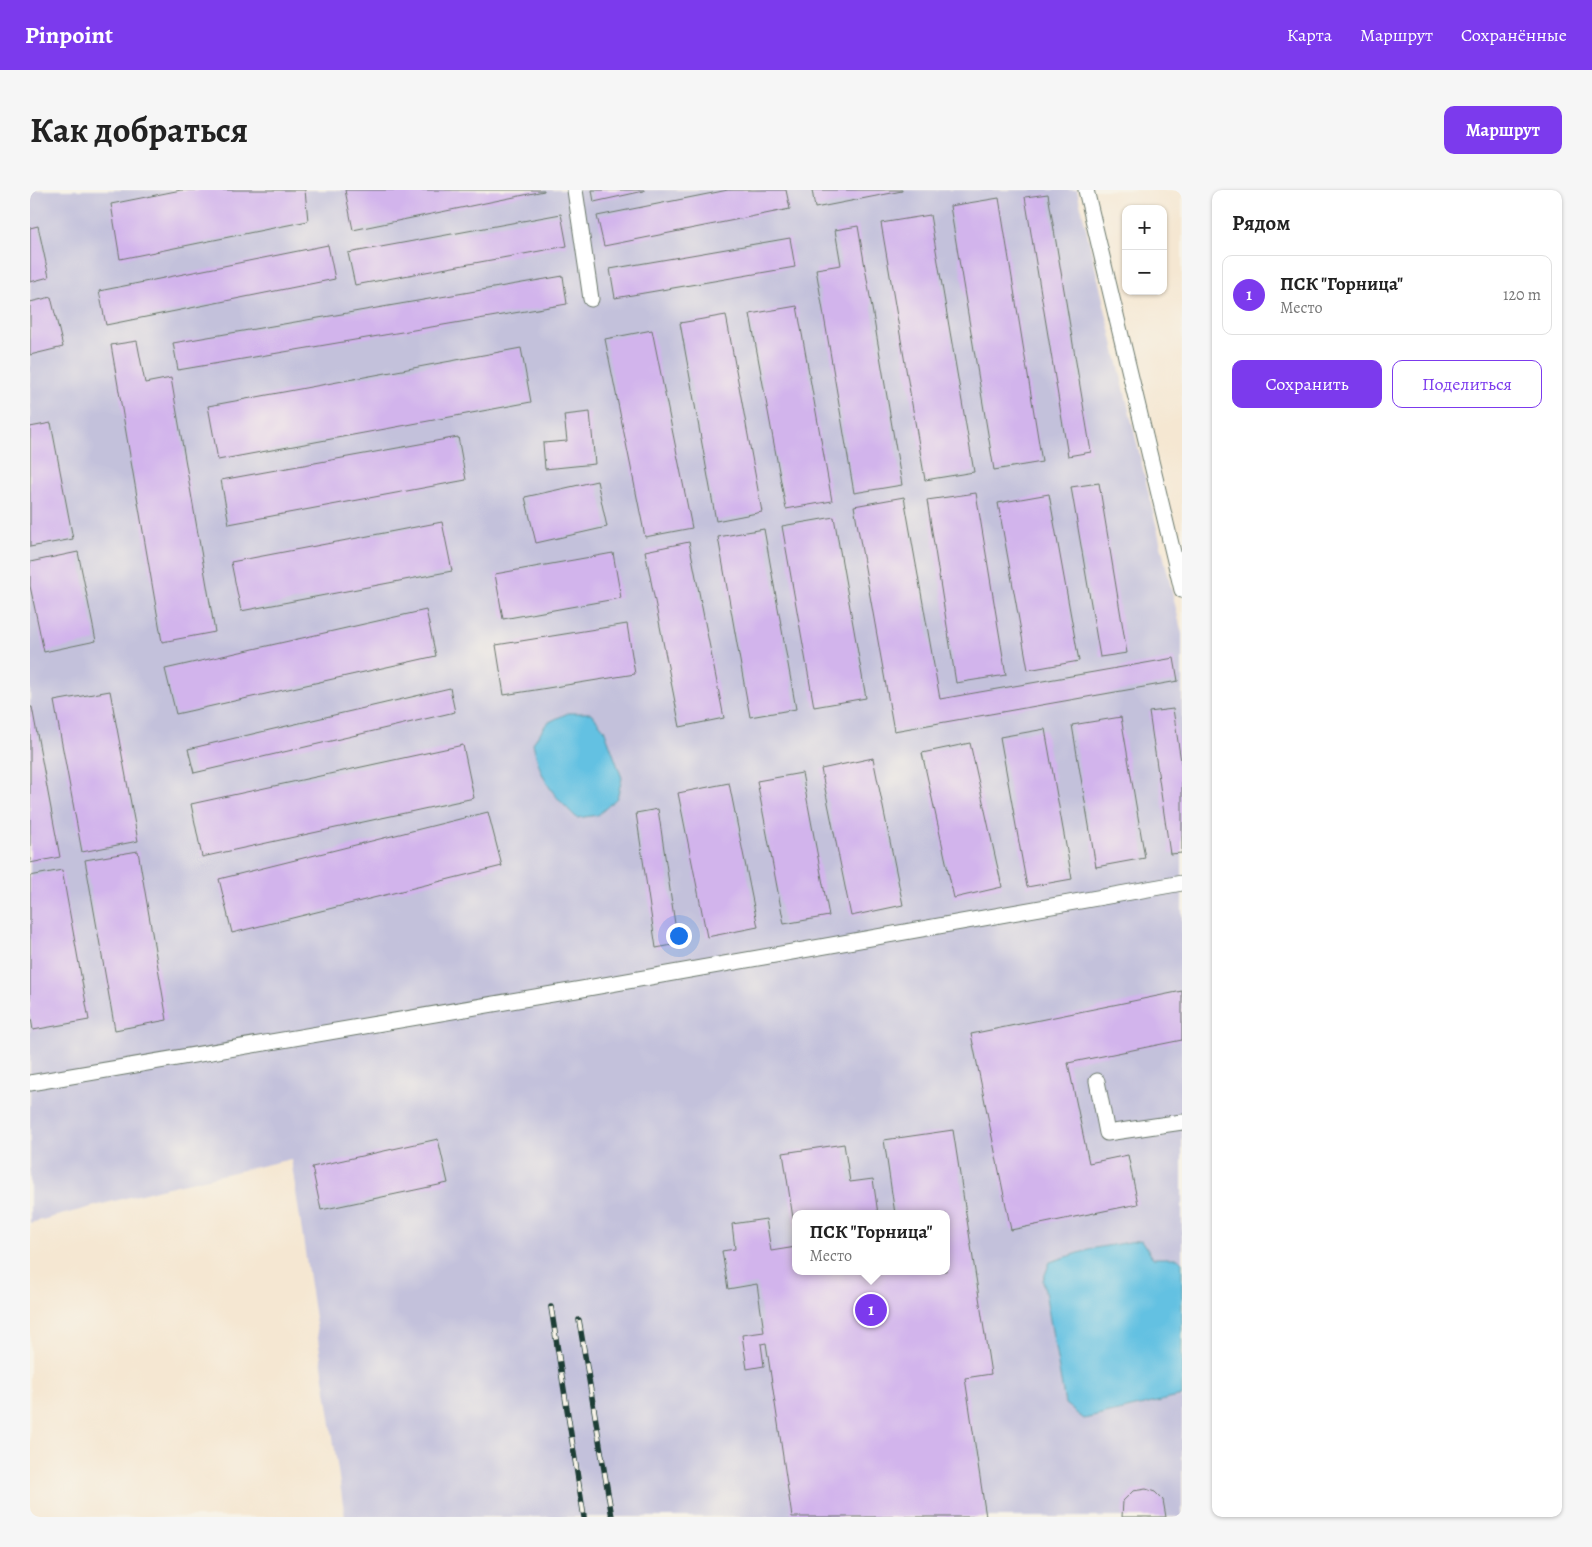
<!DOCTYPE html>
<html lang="ru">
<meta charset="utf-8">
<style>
:root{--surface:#fff;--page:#f6f6f6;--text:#222;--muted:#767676;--line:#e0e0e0;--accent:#7c3aed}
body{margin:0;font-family:Alegreya,serif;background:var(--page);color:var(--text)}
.controls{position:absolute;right:15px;top:15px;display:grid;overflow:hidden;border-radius:10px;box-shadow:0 1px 4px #0004}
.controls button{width:45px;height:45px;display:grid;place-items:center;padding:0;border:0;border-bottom:1px solid var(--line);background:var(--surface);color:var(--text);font:25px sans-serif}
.you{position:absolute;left:648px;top:745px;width:18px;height:18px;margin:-12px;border:4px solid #fff;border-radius:50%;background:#1a73e8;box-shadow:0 0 0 8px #1a73e833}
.badge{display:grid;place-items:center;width:32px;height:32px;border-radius:50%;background:var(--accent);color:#fff;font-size:16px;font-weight:700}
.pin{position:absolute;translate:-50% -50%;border:2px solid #fff;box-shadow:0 1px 5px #0006}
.popup{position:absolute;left:762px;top:1020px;width:158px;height:65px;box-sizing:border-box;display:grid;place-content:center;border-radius:10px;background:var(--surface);filter:drop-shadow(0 1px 4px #0005);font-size:16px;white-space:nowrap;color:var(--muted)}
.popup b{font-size:19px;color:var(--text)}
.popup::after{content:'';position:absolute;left:50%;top:100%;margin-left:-10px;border:10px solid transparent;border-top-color:var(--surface)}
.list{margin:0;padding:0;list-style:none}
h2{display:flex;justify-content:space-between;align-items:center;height:65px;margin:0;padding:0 20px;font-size:21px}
h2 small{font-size:16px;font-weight:400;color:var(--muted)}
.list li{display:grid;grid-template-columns:32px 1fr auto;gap:15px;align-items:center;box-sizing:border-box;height:80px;margin:0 10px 10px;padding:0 10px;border:1px solid var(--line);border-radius:10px}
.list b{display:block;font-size:19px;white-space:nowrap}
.list p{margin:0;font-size:16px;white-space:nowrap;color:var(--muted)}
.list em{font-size:16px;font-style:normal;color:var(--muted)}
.actions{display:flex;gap:10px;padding:15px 20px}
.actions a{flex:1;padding:11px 0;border:1px solid var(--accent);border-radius:10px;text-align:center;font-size:18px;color:var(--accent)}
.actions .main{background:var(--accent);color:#fff}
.map{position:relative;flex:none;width:1152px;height:1327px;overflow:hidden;border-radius:10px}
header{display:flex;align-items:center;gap:30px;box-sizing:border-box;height:70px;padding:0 25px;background:var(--accent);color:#fff}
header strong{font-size:24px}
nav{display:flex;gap:28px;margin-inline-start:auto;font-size:18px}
.intro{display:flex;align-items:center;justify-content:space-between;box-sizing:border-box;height:120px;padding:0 30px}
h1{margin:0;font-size:35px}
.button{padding:12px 22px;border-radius:10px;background:var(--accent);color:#fff;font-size:18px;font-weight:700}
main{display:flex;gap:30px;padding:0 30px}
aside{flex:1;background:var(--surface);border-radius:10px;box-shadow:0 1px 4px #0004}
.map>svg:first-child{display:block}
.industrial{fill:#c3c1db;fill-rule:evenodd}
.water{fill:#64c1e2;stroke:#427f8b}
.building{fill:#d2b4ec}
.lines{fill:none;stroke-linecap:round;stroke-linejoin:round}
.service-casing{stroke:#6a786b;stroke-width:17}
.service{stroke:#fff;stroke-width:15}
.rail-casing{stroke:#1f3d34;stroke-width:5.5}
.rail{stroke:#f7f3e8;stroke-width:4;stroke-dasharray:11;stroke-linecap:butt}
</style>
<header>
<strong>Pinpoint</strong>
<nav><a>Карта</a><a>Маршрут</a><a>Сохранённые</a></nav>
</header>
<div class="intro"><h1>Как добраться</h1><a class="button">Маршрут</a></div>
<main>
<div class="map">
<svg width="1152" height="1327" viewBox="0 0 1152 1327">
<rect width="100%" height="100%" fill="#f7f3e8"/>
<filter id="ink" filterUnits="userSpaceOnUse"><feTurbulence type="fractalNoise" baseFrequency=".02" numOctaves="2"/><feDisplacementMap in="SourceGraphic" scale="10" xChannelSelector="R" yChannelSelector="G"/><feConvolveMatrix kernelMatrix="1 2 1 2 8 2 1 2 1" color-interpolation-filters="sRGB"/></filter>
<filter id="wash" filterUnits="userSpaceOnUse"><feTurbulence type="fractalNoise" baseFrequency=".0096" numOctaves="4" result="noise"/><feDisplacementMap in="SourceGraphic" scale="20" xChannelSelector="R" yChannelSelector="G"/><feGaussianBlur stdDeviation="1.12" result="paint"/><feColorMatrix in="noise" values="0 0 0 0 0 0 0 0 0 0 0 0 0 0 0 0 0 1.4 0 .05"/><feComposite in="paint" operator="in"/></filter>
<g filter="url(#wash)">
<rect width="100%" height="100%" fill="#f5e7d2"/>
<!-- industrial -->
<path class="industrial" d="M0 0H1047L1152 444V1327H315L261 969 134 998 0 1033ZM766 1024H916V1081H766Z"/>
<!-- water -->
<path class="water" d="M538 523H561L574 539 592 588 587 608 568 625 547 628C520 602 511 590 503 553L517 533Z
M1111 1050 1123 1068H1148L1152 1072V1206L1054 1229 1035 1214 1013 1090 1020 1072 1065 1058Z"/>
<g id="blocks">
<!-- building -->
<path class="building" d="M151 0H275L278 31 90 69 81 14Z
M315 0H514V1L323 40Z
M562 0H614V1L564 12Z
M698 0H756L760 19 574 56 567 26Z
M782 0H872V1L785 18Z
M1018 4 1061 262 1038 266 995 7Z
M969 8 1012 272 964 280 920 16Z
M531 24 537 56 325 95 318 63Z
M900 25 944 282 895 290 851 33Z
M8 36 19 87 0 92V38Z
M828 36 872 295 824 303 786 79 811 75 805 40Z
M760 48 765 77 585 108 580 79Z
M298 55 305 89 76 135 69 101Z
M533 86 537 114 148 180 143 153Z
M21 107 33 157 0 165V112Z
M767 116 802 311 756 319 720 124Z
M696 125 732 322 686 331 650 133Z
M622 140 662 338 615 347 575 149Z
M107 151 115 193 141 188 185 442 132 452 81 155Z
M491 158 501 212 188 270 178 216Z
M560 222 565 274 515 279 513 253 537 251 534 225Z
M21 233 43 349 0 357V237Z
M428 247 436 290 199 334 191 290Z
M567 291 577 337 506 353 495 307Z
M1069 293 1097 463 1070 467 1041 297Z
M946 303 976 485 926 493 897 310Z
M1019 304 1049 471 998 480 968 313Z
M874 307 910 509 1144 468 1148 491 864 541 824 316Z
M804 327 836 508 784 517 752 336Z
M412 332 422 381 211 421 201 372Z
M734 339 766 519 720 527 688 347Z
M659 352 694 528 650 537 615 361Z
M48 362 66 451 14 462 0 396V372Z
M583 363 591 408 473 429 465 384Z
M396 420 406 466 146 524 135 479Z
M597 434 605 484 474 505 466 455Z
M420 498 425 522 164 583 158 559Z
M80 501 108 651 52 662 24 511Z
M0 517H2L30 667 0 673Z
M1143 519 1152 578V663L1140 664 1119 522Z
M1091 527 1115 668 1066 677 1042 535Z
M1015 539 1042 689 997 697 970 547Z
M940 553 972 697 924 708 892 563Z
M433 555 444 608 172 667 161 614Z
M843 568 873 715 821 726 791 579Z
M772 583 799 726 754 734 727 591Z
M699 593 728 737 677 747 648 603Z
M628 619 648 754 626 758 606 623Z
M458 622 472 676 202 743 189 689Z
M108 661 137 830 85 840 55 670Z
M32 680 59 830 3 840 0 823V686Z
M1152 801V850L1038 873 1059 973 1098 965 1108 1014 981 1040 941 844Z
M923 940 961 1184 935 1188 956 1327H762L736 1153 731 1154 734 1176 717 1179 712 1145 734 1142 727 1094 698 1099 692 1061 705 1059 702 1034 736 1029 741 1061 766 1057V1081H916V1024H865L854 950Z
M408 949 418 993 291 1020 282 977Z
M814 954 820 992 843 989 848 1024H766L765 1041 753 963Z
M1116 1299 1125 1302 1133 1310 1136 1327H1092L1093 1311 1103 1301Z"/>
</g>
</g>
<g filter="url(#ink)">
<use href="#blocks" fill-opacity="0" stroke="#6a786b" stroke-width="1"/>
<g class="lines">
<defs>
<path id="service" d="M545 0 561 109
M1056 0 1152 400
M1067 891 1077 943 1152 932
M0 893 552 799 1152 693"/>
</defs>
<!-- service casing -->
<use href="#service" class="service-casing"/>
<!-- service -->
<use href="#service" class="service"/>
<defs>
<path id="rail" d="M521 1117 554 1327
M549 1130 582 1327"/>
</defs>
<!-- rail casing -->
<use href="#rail" class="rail-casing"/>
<!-- rail -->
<use href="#rail" class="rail"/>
</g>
</g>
</svg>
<div class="controls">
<button>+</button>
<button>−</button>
</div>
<div class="you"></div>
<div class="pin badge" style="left:841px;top:1120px">1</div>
<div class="popup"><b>ПСК &quot;Горница&quot;</b>Место</div>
</div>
<aside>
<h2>Рядом<small></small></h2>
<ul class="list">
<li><span class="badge">1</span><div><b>ПСК &quot;Горница&quot;</b><p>Место</p></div><em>120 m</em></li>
</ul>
<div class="actions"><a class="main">Сохранить</a><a>Поделиться</a></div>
</aside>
</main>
